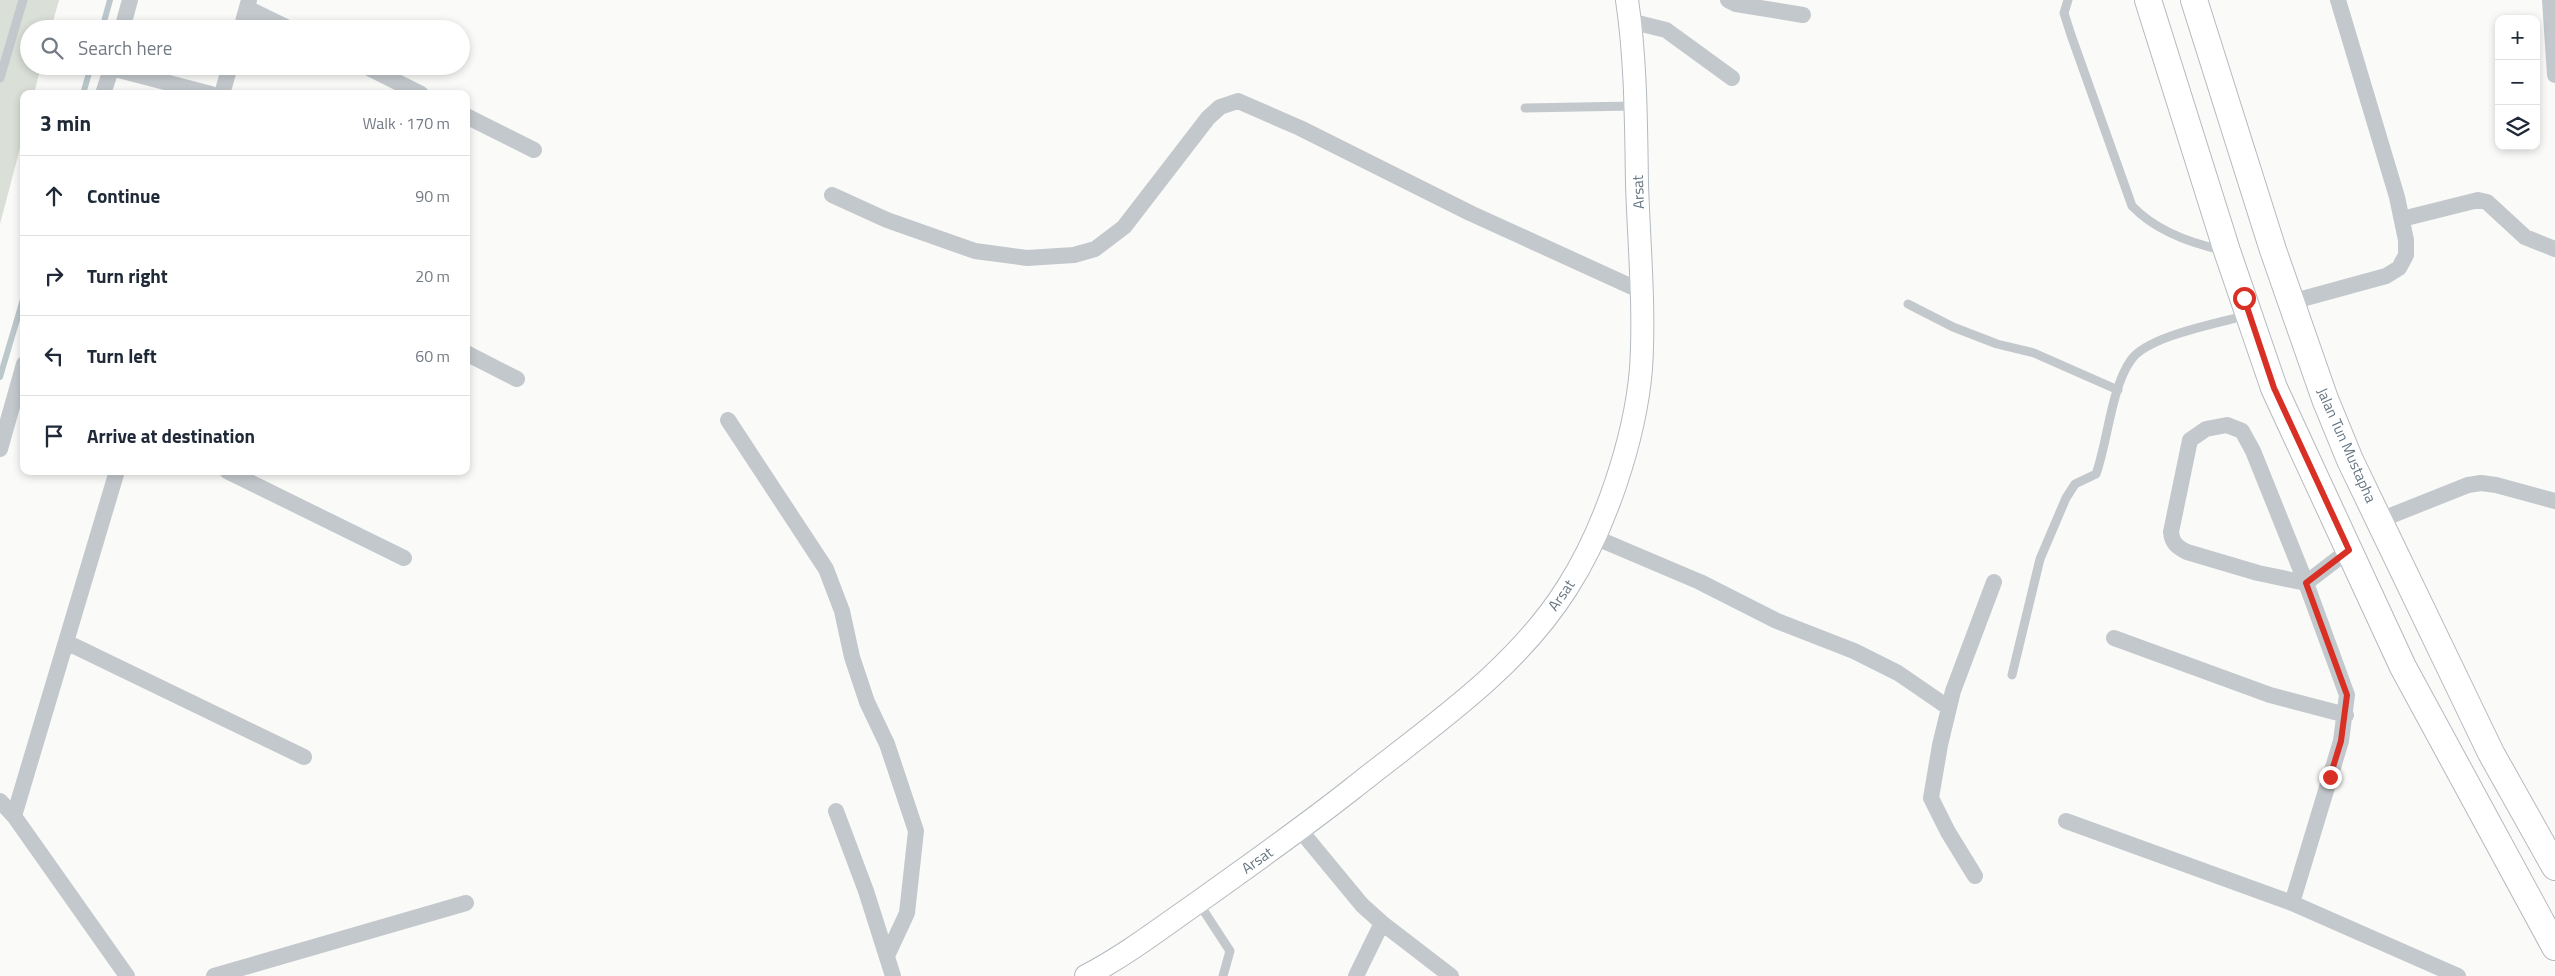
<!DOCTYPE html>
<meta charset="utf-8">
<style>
:root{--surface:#fff;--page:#f2f2f3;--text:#1f2937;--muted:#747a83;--line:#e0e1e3}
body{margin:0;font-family:"Titillium Web",sans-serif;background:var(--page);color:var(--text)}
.controls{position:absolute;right:15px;top:15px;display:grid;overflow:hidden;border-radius:10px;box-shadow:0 2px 8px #0003}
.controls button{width:45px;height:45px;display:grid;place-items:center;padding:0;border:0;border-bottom:1px solid var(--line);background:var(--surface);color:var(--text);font:25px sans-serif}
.stop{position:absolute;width:15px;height:15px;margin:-11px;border:4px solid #d93025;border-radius:50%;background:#fff}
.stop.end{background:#d93025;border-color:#fff;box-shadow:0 1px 5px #0008}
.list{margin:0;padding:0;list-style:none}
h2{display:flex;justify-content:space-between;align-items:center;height:65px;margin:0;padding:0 20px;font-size:21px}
h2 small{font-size:16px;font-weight:400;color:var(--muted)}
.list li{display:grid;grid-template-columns:32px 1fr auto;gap:15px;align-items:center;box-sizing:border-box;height:80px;padding:0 20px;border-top:1px solid var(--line)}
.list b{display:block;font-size:19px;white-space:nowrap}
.list em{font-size:16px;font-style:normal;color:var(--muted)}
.icon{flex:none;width:28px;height:28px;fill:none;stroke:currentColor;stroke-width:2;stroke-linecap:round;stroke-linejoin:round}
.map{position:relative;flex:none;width:2555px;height:976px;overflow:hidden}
.search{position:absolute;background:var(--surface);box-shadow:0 2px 8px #0003;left:20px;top:20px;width:450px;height:55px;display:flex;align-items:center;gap:12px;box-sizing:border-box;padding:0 18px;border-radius:28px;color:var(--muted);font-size:19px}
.panel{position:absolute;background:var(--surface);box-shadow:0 2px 8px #0003;left:20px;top:90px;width:450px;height:385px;border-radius:10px}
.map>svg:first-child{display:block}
.green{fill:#dadfd7}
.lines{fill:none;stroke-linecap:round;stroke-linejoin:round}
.stream{stroke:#bbc7cb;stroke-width:6}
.secondary-casing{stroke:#b3babf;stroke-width:24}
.primary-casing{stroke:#b5babe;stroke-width:28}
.lane{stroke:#c3c8cc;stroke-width:9}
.street{stroke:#c3c8cc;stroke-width:16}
.secondary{stroke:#fff;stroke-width:22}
.primary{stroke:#fff;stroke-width:26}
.route{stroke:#d93025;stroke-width:6}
.labels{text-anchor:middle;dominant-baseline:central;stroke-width:5;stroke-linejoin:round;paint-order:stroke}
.street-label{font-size:15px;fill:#657683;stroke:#fff}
</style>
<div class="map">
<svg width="2555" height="976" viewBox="0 0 2555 976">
<rect width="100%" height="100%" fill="#fafaf8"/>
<!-- green -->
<path class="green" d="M0 0H59L51 29H29V66H41L34 94H24V133L0 224Z"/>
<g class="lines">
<!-- stream -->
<path class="stream" d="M102 29 110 0
M83 94 91 66
M0 377 24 296"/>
<defs>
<path id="secondary" d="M1086 976C1128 954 1165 925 1204 898 1254 862 1304 827 1352 789 1428 728 1514 672 1567 588 1605 529 1635 439 1641 369 1645 308 1639 245 1637 184 1636 123 1636 60 1627 0"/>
<path id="primary" d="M2148 0 2227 251 2274 388 2403 667 2555 947
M2194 0 2273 250 2325 399 2350 460 2491 753 2555 867"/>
</defs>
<!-- secondary casing -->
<use href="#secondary" class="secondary-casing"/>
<!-- primary casing -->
<use href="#primary" class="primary-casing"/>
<!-- lane -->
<path class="lane" d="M2068 0 2064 13 2071 35 2132 206C2155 230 2190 243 2222 250
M0 78 23 0
M1525 108 1634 106
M1908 304 1953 327 1997 344 2034 353 2118 390
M2012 675 2040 559 2066 498 2075 484 2096 474C2108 441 2111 388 2131 360 2147 336 2219 323 2248 315
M1198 902 1230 951 1223 976"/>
<!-- street -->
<path class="street" d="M1728 0 1736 4 1803 15
M2550 0 2555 75
M247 8 290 29
M1630 21 1666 30 1732 78
M122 29 130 0
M241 29 249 0
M365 66 421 94
M111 68 211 94
M103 94 112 66
M222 94 230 66
M466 116 534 150
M832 195 887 220 975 251 1027 258 1074 255 1095 249 1124 227 1208 118 1220 107 1238 101 1300 128 1470 213 1641 291
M2402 219 2478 200 2487 202 2525 237 2555 249
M2291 302 2386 276 2399 268 2406 255V240L2397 197 2338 0
M466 353 517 379
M728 420 826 569 842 611 852 657 867 702 887 744 916 831 907 913 887 956
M2227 425 2242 431 2253 451 2306 583 2258 573 2187 552C2177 547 2172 543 2171 532L2190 440 2206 429Z
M0 449 24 364
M227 471 404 558
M2380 520 2468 485 2481 483 2496 485 2555 501
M1594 537 1700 582 1777 621 1854 651 1898 673 1949 708
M2114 638 2270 695 2346 715
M66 642 304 757
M0 801 14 816 127 976
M836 811 866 891 893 976
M14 816 117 471
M2066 821 2292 903 2458 976
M1300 830 1362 905 1382 923 1451 976
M1975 876 1948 832 1931 798 1940 745 1953 691 1994 582
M2292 903 2341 741 2347 695 2306 583 2349 550
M214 976 466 903
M1356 976 1382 923"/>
<!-- secondary -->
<use href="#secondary" class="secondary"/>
<!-- primary -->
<use href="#primary" class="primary"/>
</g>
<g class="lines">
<!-- route -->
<path class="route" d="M2244 298 2274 388 2349 550 2306 583 2347 695 2341 741 2330 777"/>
</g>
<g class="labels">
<!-- street labels -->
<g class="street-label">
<text transform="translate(1638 192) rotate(-92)">Arsat</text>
<text transform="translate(2347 445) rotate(66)">Jalan Tun Mustapha</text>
<text transform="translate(1561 595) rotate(-55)">Arsat</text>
<text transform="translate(1257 860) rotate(-35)">Arsat</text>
</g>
</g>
</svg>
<div class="controls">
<button>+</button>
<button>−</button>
<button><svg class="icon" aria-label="layers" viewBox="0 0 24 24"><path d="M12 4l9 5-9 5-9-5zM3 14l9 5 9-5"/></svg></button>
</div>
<div class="stop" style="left:2244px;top:298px"></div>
<div class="stop end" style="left:2330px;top:777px"></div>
<div class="search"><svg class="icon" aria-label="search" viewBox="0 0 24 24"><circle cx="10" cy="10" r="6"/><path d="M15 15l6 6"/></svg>Search here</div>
<section class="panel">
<h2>3 min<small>Walk · 170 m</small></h2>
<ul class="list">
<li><svg class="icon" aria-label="ahead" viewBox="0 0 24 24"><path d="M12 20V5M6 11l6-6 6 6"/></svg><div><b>Continue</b></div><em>90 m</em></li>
<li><svg class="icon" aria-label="right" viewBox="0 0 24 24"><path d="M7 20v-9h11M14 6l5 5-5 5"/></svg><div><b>Turn right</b></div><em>20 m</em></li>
<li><svg class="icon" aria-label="left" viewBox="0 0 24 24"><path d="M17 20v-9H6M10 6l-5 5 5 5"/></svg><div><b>Turn left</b></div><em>60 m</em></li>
<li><svg class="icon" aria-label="arrive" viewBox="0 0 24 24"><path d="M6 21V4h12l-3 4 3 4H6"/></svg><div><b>Arrive at destination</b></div></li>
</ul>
</section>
</div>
